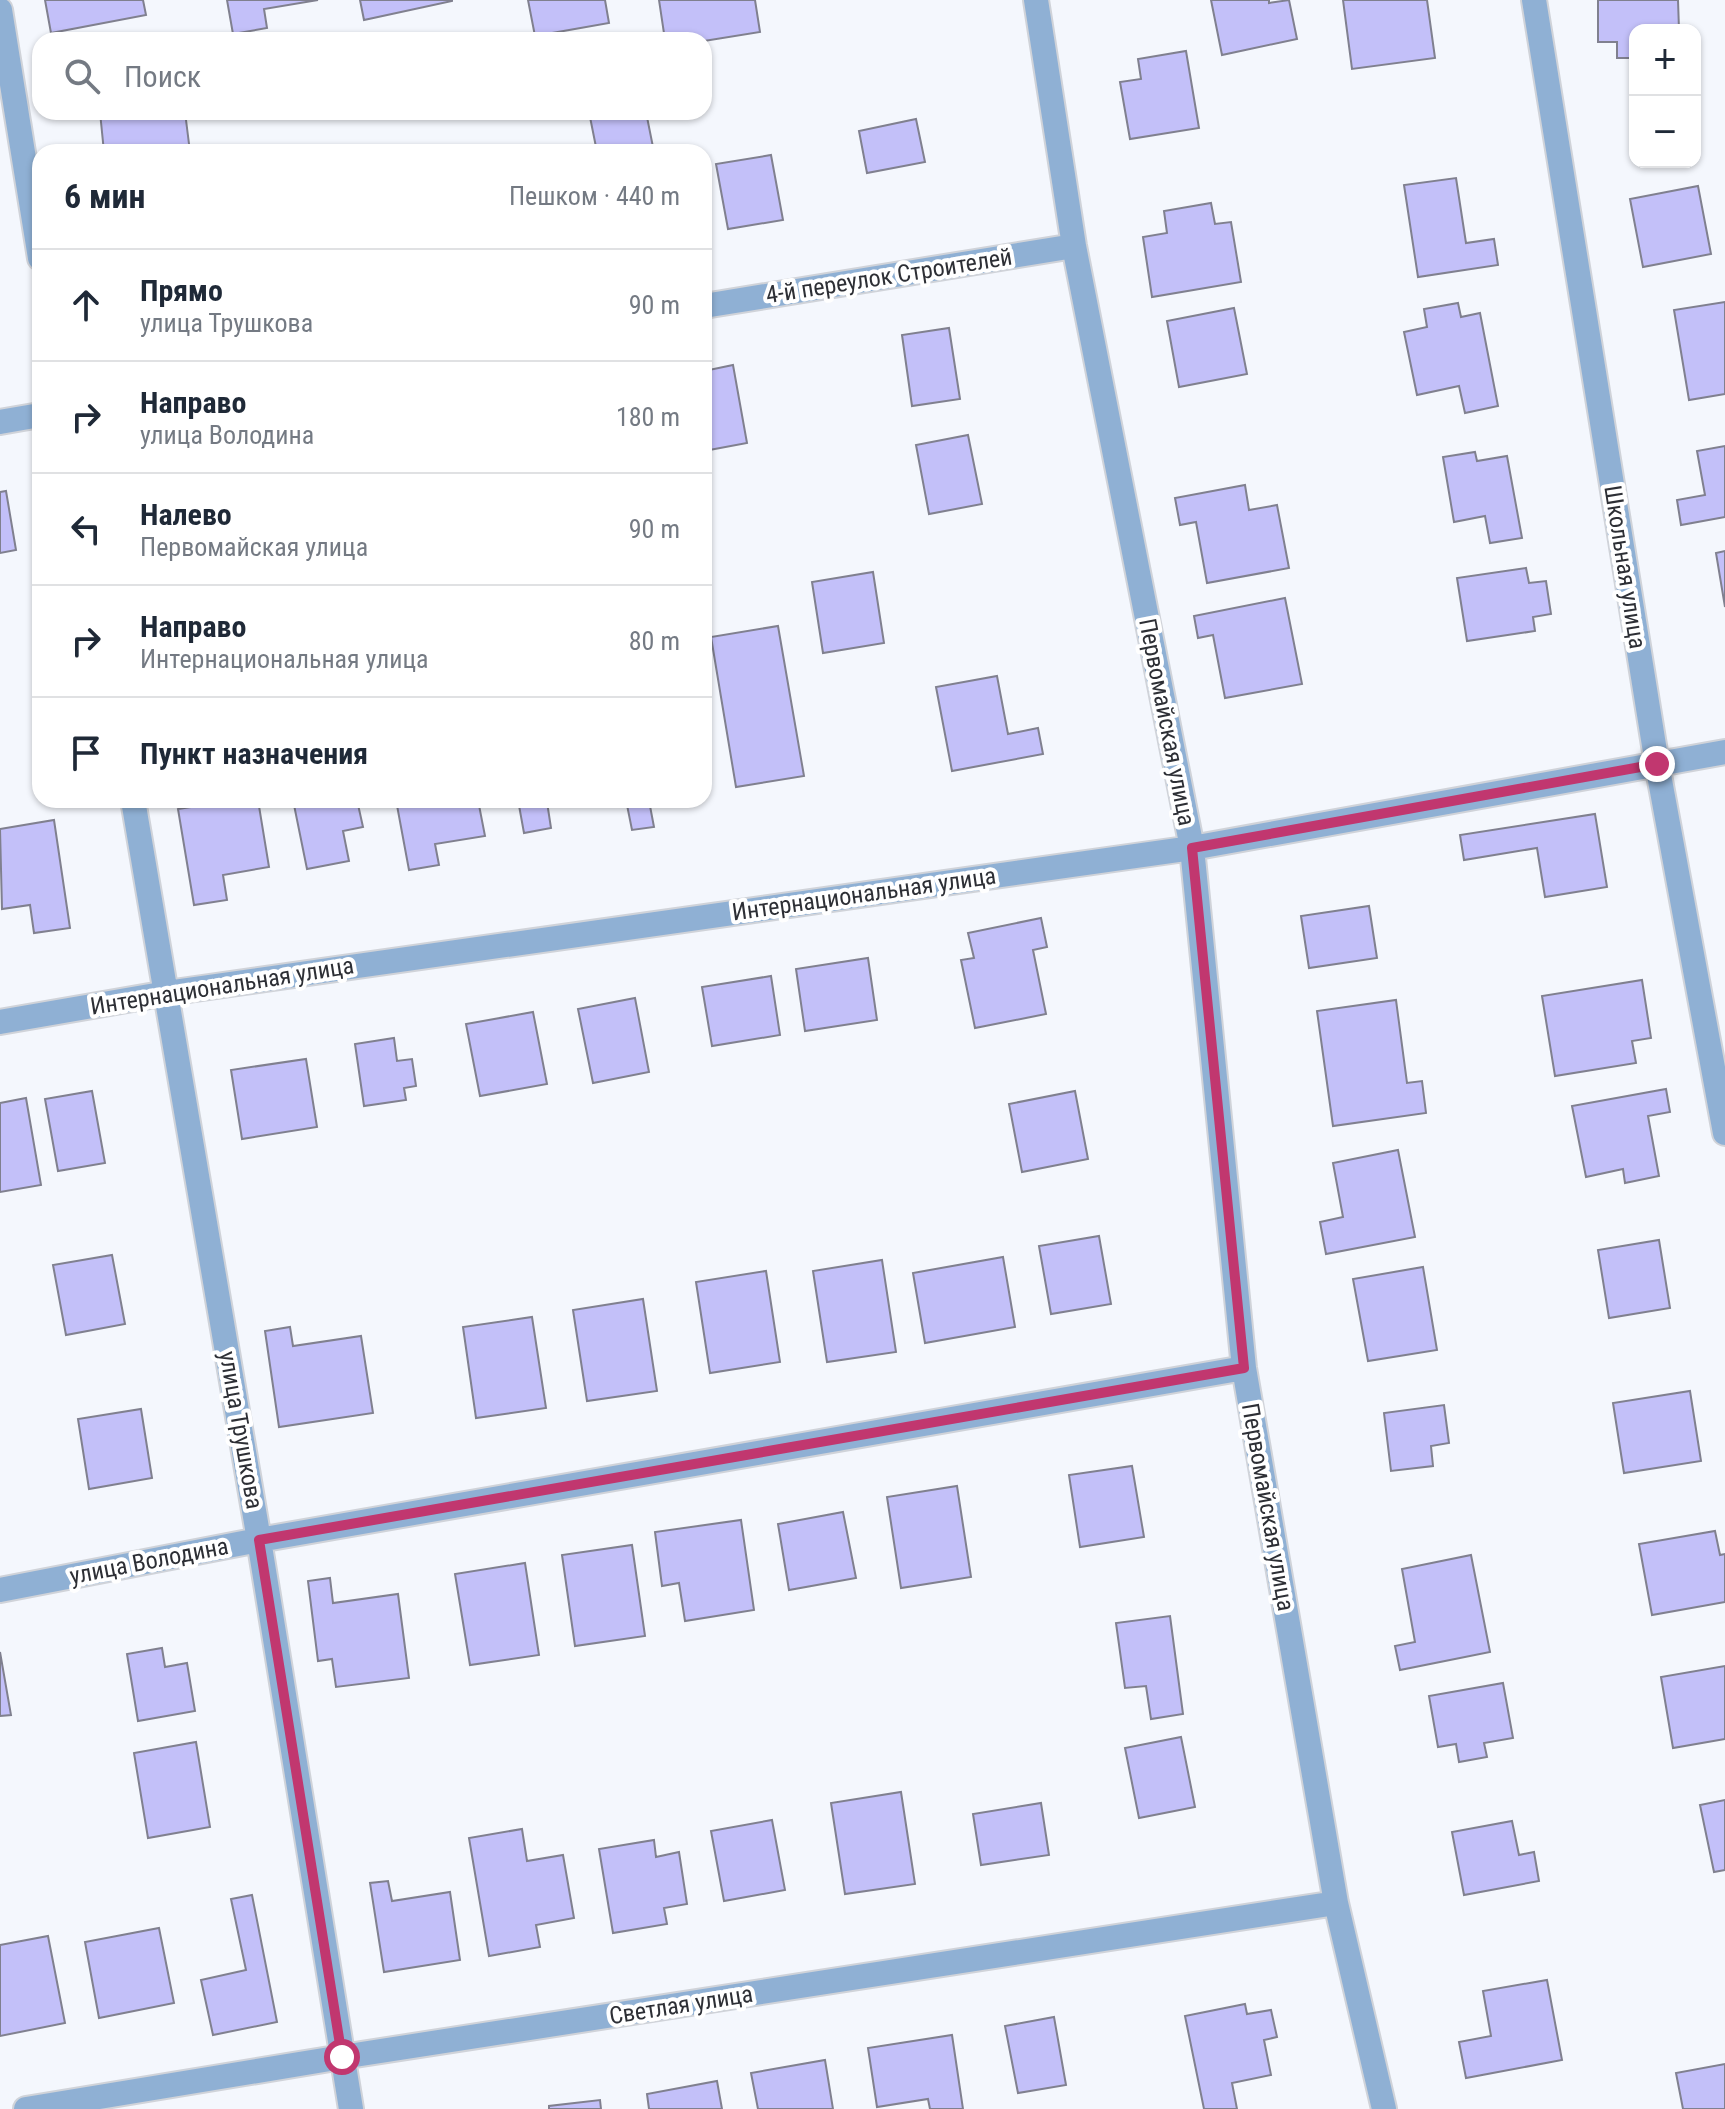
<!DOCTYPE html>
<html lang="ru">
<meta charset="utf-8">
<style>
:root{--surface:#fff;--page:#f6f6f7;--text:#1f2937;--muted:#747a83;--line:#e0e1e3}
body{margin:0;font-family:"Roboto Condensed",sans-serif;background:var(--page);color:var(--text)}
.controls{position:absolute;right:24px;top:24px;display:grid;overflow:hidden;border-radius:16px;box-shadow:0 2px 6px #0004}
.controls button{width:72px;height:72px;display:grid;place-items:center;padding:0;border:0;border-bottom:2px solid var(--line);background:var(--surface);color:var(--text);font:40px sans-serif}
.stop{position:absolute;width:24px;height:24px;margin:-18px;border:6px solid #c1376f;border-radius:50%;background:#fff}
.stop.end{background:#c1376f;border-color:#fff;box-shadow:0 2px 8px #0008}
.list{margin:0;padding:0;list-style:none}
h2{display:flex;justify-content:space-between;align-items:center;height:104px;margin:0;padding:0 32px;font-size:34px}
h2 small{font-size:26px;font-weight:400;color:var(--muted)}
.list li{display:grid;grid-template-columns:52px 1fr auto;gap:24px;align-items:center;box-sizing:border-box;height:112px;padding:0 32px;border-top:2px solid var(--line)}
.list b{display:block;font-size:30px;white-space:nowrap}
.list p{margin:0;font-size:26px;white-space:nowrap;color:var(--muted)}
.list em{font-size:26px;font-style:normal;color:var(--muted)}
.icon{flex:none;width:44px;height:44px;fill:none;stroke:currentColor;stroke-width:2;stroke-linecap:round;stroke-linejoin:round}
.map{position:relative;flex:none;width:1725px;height:2109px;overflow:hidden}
.search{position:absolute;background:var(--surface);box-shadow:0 2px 6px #0004;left:32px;top:32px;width:680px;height:88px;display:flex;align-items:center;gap:20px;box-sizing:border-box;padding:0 28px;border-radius:24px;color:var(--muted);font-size:30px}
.panel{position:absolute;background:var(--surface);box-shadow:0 2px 6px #0004;left:32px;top:144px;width:680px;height:664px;border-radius:24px}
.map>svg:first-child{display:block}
.building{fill:#c3c0f9;stroke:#80808f;stroke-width:2}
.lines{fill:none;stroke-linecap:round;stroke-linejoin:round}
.street-casing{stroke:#d0d3d9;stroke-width:28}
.street{stroke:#8fb0d4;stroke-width:24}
.route{stroke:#c1376f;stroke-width:10}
.labels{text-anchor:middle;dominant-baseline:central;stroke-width:8;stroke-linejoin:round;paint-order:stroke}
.street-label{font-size:24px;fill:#2d2f35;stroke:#fff}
</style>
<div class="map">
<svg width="1725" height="2109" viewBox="0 0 1725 2109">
<rect width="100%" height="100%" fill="#f4f7fd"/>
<!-- building -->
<path class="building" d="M45 0H143L146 15 51 33Z
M227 0H318L264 9 267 28 233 34Z
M360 0H452V1L364 20Z
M528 0H605L609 23 535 36Z
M659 0H755L760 32 704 41 665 40Z
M1211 0H1269V3L1289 0 1297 39 1222 55Z
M1343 0H1427L1435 58 1352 69Z
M1598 0H1678L1679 30H1635V58H1617V42H1598Z
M1186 51 1199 128 1130 139 1120 82 1141 79 1138 59Z
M100 112H185L190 152H104Z
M589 112H646L654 152H597Z
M916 119 925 162 867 173 859 131Z
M771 155 783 220 728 229 716 164Z
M1456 178 1466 243 1494 239 1498 265 1418 277 1404 185Z
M1698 186 1711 254 1643 267 1630 199Z
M1211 203 1215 224 1231 222 1241 282 1152 297 1143 237 1167 233 1164 211Z
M1725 302V394L1689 400 1674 310Z
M1458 303 1461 317 1480 313 1498 406 1465 413 1459 386 1417 395 1404 332 1427 327 1424 309Z
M1234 308 1247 374 1179 387 1167 321Z
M949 328 960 399 912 406 902 335Z
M733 365 747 443 704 451V371Z
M968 435 982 504 929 514 916 445Z
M1725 446V517L1681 525 1677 500 1705 495 1697 451Z
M1475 452 1477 461 1507 456 1522 538 1490 543 1485 516 1454 522 1443 457Z
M1245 485 1249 510 1277 505 1289 568 1207 583 1196 522 1180 525 1175 498Z
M6 491 16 550 0 553V492Z
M1725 551V607L1716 553Z
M1526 568 1529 583 1546 581 1551 614 1533 617 1535 631 1467 641 1457 578Z
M873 572 884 643 823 653 812 582Z
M1285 598 1302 684 1225 698 1213 635 1198 638 1194 616Z
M778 626 804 776 736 787 711 637Z
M997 676 1008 734 1038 728 1043 754 952 771 936 687Z
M236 800H258L269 867 223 875 227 900 194 905 178 809Z
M293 800H357L363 827 343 831 349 861 307 869Z
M396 800H478L485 836 435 844 439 865 409 870Z
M518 800H556L547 802 551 828 524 833Z
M626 800H688L650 806 654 827 632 830Z
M1595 814 1607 887 1545 897 1537 848 1464 860 1460 835Z
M54 820 70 928 34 933 30 905 2 909 0 829Z
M1369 906 1377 958 1309 968 1301 916Z
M1041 918 1047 947 1033 950 1046 1014 975 1028 961 960 974 958 968 933Z
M868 958 877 1020 805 1031 796 969Z
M771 976 780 1035 712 1046 702 987Z
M1642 980 1651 1038 1632 1041 1636 1063 1555 1076 1542 996Z
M635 998 649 1072 593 1083 578 1009Z
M1396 1000 1407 1083 1422 1081 1426 1113 1333 1126 1317 1011Z
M533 1012 547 1084 480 1096 466 1024Z
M394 1038 397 1061 412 1059 416 1086 404 1088 406 1100 364 1106 355 1044Z
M306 1059 317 1127 242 1139 231 1070Z
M1666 1089 1670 1112 1648 1116 1659 1176 1625 1183 1623 1169 1586 1177 1572 1106Z
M92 1091 105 1163 58 1171 45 1099Z
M1075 1091 1088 1159 1022 1172 1009 1104Z
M26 1098 41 1185 0 1192V1103Z
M1398 1150 1415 1237 1326 1254 1320 1222 1343 1217 1333 1163Z
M1099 1236 1111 1304 1051 1314 1039 1246Z
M1659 1240 1670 1308 1609 1318 1598 1250Z
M112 1255 125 1324 66 1335 53 1265Z
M1003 1257 1015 1327 925 1343 913 1273Z
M882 1260 896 1352 827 1362 813 1271Z
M1423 1267 1437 1350 1368 1361 1353 1279Z
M766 1271 780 1362 710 1373 696 1282Z
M643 1299 657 1391 587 1401 573 1310Z
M532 1317 546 1408 476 1418 463 1327Z
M290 1327 293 1346 361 1336 373 1413 279 1427 265 1331Z
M1690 1391 1701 1461 1624 1473 1613 1403Z
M1444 1405 1449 1443 1431 1446 1433 1466 1391 1471 1384 1413Z
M141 1409 152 1478 89 1489 78 1419Z
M1132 1466 1144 1537 1080 1547 1069 1475Z
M957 1486 971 1577 901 1588 887 1497Z
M843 1512 856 1578 789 1590 778 1524Z
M741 1520 754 1610 685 1621 679 1583 662 1586 655 1532Z
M1715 1531 1720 1555 1725 1554V1602L1652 1615 1639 1544Z
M632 1545 645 1636 575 1646 562 1555Z
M1471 1555 1490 1652 1400 1670 1395 1646 1415 1642 1402 1569Z
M525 1563 539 1655 470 1665 455 1574Z
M330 1578 333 1603 398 1594 409 1678 336 1687 332 1659 318 1661 308 1581Z
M1170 1616 1183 1714 1151 1719 1146 1686 1125 1688 1116 1623Z
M162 1648 165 1667 187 1663 195 1711 138 1721 127 1654Z
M0 1652 11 1715 0 1716Z
M1725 1666V1739L1673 1748 1661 1677Z
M1503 1683 1513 1738 1484 1743 1487 1757 1459 1762 1456 1744 1438 1747 1429 1696Z
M1181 1737 1195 1807 1139 1818 1125 1748Z
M196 1742 210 1827 148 1838 134 1753Z
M901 1792 915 1884 845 1894 831 1803Z
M1725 1800V1870L1714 1872 1700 1805Z
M1041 1803 1049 1855 981 1865 973 1814Z
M772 1820 785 1890 724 1901 711 1831Z
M1512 1821 1519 1855 1534 1852 1539 1881 1464 1895 1452 1832Z
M522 1829 527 1861 563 1855 574 1918 536 1925 540 1947 489 1956 469 1838Z
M654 1840 656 1857 679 1852 687 1904 664 1908 667 1924 613 1933 599 1849Z
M388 1881 392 1901 450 1892 460 1960 384 1972 370 1883Z
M252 1895 277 2022 213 2035 201 1980 246 1970 231 1899Z
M159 1928 174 2003 99 2018 85 1942Z
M48 1936 65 2023 0 2036V1945Z
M1547 1980 1562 2060 1466 2078 1459 2042 1491 2036 1483 1991Z
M1245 2004 1247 2014 1271 2010 1277 2037 1264 2040 1271 2075 1232 2083 1237 2109H1204L1185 2016Z
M1054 2017 1066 2085 1018 2093 1005 2026Z
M952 2035 963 2109H930L928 2099 877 2107 868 2048Z
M825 2060 833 2109H758L751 2073Z
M1725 2064V2109H1683L1676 2073Z
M717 2081 722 2109H649L647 2094Z
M600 2100 601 2109H549V2106Z"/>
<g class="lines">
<defs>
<path id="street" d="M1036 0 1074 246 1192 848 1244 1368 1336 1903 1384 2109
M1534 0 1657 764 1725 1133
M0 10 40 258
M704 306 1074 246
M0 422 40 415
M133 800 259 1540 351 2109
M0 1022 167 993 1192 848 1725 752
M0 1590 259 1540 1244 1368
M26 2109 342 2057 1336 1903"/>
</defs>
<!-- street casing -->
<use href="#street" class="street-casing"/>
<!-- street -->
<use href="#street" class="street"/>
</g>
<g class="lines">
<!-- route -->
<path class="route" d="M342 2057 259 1540 1244 1368 1192 848 1657 764"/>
</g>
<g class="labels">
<!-- street labels -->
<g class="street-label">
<text transform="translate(889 276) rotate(-9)">4-й переулок Строителей</text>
<text transform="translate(1625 567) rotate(81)">Школьная улица</text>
<text transform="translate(1167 722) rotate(79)">Первомайская улица</text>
<text transform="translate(864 894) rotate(-8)">Интернациональная улица</text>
<text transform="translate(222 986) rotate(-9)">Интернациональная улица</text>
<text transform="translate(241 1430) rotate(80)">улица Трушкова</text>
<text transform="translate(1268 1507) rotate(80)">Первомайская улица</text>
<text transform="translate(149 1561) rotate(-11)">улица Володина</text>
<text transform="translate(681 2005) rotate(-9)">Светлая улица</text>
</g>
</g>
</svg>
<div class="controls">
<button>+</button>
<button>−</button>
</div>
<div class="stop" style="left:342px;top:2057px"></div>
<div class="stop end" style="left:1657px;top:764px"></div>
<div class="search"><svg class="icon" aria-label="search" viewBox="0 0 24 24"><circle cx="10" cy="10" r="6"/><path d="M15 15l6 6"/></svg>Поиск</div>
<section class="panel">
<h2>6 мин<small>Пешком · 440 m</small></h2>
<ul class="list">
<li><svg class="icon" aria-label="ahead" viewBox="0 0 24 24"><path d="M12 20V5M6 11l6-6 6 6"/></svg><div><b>Прямо</b><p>улица Трушкова</p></div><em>90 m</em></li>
<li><svg class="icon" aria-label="right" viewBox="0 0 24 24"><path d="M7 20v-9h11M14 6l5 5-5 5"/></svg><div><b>Направо</b><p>улица Володина</p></div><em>180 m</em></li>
<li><svg class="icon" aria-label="left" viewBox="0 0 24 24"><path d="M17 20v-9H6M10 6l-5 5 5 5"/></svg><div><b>Налево</b><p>Первомайская улица</p></div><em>90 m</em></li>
<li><svg class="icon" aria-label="right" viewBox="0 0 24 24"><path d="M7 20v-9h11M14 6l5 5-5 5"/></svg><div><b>Направо</b><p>Интернациональная улица</p></div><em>80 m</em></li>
<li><svg class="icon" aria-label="arrive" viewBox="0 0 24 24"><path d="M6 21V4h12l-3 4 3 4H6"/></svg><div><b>Пункт назначения</b></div></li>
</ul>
</section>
</div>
